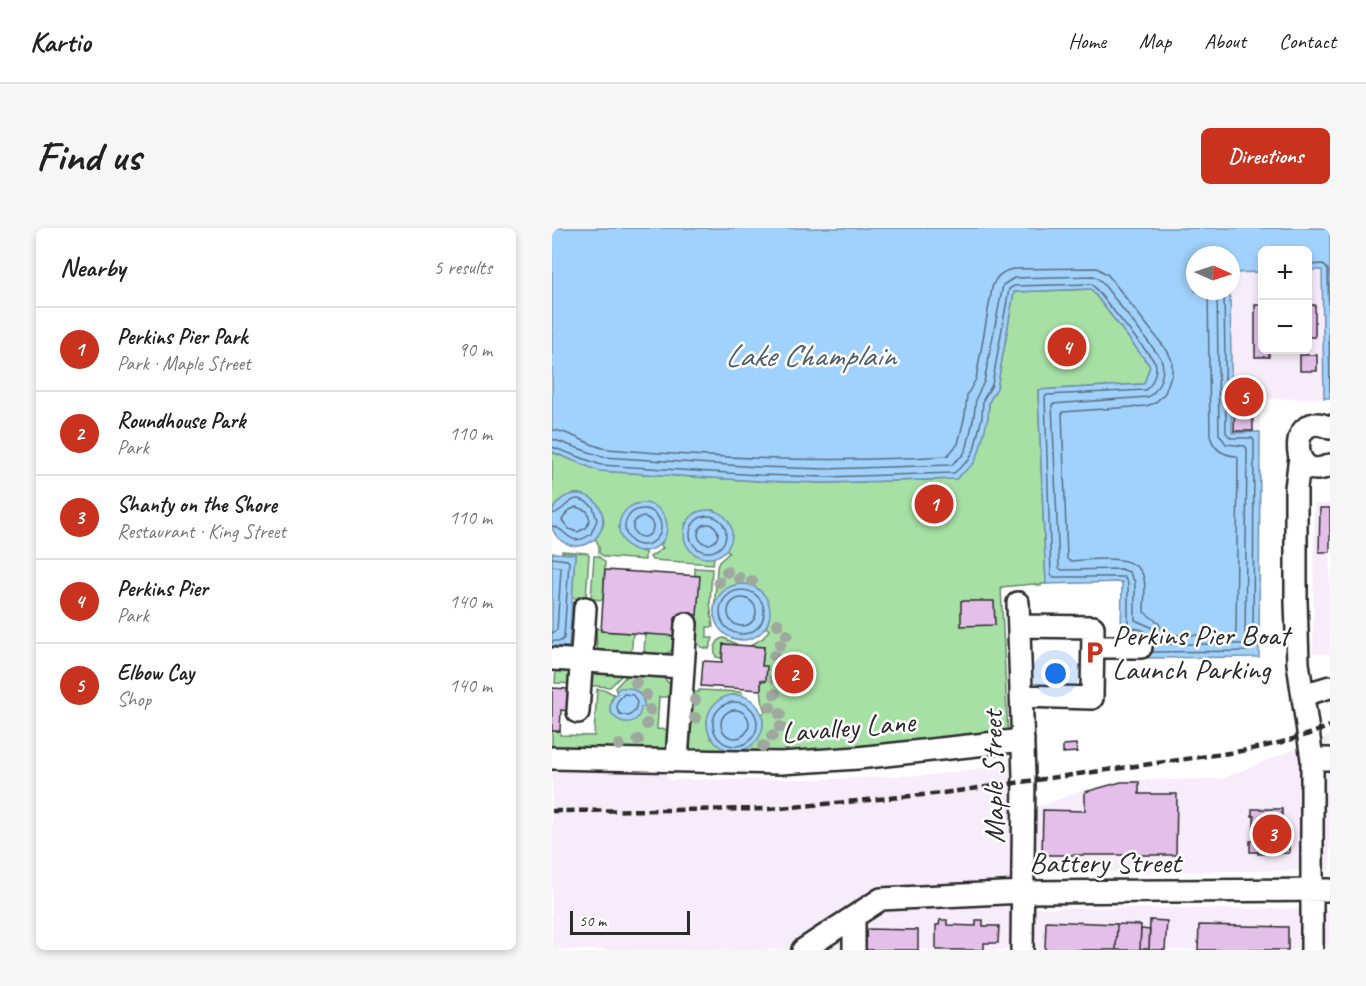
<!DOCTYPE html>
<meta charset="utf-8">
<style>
:root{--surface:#fff;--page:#f6f6f6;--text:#222;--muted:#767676;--line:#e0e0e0;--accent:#c8321e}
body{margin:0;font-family:Caveat,sans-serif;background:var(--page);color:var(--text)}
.controls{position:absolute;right:18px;top:18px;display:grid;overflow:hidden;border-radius:9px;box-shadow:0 3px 9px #0003}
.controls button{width:54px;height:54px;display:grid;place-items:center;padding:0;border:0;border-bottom:2px solid var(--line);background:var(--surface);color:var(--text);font:30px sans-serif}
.compass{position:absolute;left:634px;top:18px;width:54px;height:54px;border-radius:50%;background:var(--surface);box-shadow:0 3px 9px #0003;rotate:93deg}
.scale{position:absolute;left:18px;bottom:15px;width:120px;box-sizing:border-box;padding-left:6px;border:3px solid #2b2b2b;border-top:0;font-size:16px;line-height:21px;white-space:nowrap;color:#2b2b2b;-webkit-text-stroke:4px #fff;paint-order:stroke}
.you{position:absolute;left:504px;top:446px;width:21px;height:21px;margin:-15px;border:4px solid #fff;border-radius:50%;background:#1a73e8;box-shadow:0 0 0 9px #1a73e833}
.badge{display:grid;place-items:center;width:39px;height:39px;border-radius:50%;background:var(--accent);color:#fff;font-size:20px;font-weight:700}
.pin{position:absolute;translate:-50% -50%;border:3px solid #fff;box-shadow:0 2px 6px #0006}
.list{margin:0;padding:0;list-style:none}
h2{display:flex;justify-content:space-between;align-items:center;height:78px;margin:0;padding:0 24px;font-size:26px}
h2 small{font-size:20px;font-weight:400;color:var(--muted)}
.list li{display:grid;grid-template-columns:39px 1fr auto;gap:18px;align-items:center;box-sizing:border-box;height:84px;padding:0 24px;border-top:2px solid var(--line)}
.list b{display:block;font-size:22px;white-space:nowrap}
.list p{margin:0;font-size:20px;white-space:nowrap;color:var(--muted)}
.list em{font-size:20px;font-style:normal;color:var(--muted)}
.map{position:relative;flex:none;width:778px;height:722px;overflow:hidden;border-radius:9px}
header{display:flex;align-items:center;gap:36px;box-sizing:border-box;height:84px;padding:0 30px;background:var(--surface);border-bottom:2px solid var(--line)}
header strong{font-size:28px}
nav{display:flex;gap:33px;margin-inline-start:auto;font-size:21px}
.intro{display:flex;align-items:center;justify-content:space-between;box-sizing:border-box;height:144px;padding:0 36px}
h1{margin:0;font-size:42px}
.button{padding:15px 27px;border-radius:9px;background:var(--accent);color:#fff;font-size:21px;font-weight:700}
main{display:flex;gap:36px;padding:0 36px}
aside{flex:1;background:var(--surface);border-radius:9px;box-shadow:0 3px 9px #0003}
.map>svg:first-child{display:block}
.built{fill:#f7ecf9}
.green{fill:#a6e0a5;stroke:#688668;stroke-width:1.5}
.water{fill:#a1d2fd;stroke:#728fa9;stroke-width:1.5}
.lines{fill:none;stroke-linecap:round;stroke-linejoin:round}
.shore{stroke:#5a6e7f;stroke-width:1.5}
.building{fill:#e4bfea;stroke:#2b2b2b;stroke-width:1.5}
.minor-casing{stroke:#2b2b2b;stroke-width:26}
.minor{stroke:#fff;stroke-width:21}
.rail{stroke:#2b2b2b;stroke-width:4.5;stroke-dasharray:9 4.5;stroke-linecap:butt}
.tree{fill:#9fa89f}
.labels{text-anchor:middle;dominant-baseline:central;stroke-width:5;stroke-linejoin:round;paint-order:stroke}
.poi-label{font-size:30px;fill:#2b2b2b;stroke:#fff;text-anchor:start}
.street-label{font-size:30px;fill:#2b2b2b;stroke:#fff}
.water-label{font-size:32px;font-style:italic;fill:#4e5d6a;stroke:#fff}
</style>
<header>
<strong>Kartio</strong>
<nav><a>Home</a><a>Map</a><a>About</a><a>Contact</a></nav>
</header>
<div class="intro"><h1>Find us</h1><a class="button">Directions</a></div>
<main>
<aside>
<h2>Nearby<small>5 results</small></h2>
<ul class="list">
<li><span class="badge">1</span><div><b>Perkins Pier Park</b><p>Park · Maple Street</p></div><em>90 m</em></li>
<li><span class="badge">2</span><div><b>Roundhouse Park</b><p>Park</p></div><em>110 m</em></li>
<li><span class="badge">3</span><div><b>Shanty on the Shore</b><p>Restaurant · King Street</p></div><em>110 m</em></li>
<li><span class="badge">4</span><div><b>Perkins Pier</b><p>Park</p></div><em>140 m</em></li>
<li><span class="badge">5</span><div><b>Elbow Cay</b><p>Shop</p></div><em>140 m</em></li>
</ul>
</aside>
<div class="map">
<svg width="778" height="722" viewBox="0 0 778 722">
<rect width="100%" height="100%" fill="#fff"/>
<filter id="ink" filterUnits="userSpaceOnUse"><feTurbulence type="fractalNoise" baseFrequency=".0167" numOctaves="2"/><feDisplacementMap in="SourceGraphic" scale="12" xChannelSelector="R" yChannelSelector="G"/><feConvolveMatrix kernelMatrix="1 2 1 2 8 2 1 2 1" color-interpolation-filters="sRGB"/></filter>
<g filter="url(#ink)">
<!-- built -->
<path class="built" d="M756 42H770L772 170 708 171V204L680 205 679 45 710 44V122H756Z
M762 276H778V426L761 425Z
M778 507V642L484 645 483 580 532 562 575 552 669 551Z
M0 527 100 528 117 552 279 551 380 547 459 536 458 722H0Z
M484 680 778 681V722H483Z"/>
<!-- green -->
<path class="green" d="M539 61 598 138 592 156 486 162 494 356H489V358L482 356 449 359 456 507 261 530 142 529 138 519 141 464H147V462L190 464 191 468 181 467 155 493 159 510 211 498 210 486 213 484C209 474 209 463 209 452L214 453 210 438 212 419 198 418 211 410 217 402 214 399 216 395 163 375 162 384 165 339 167 334 177 325 174 321 178 315 169 286 161 282 145 284 133 296 154 330 162 329 161 336 100 332 98 329 111 320 108 316 110 315 67 299 71 312 90 324 93 323V332L53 329 47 325V318L43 310C57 295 53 286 39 274 28 263 18 263 7 275 3 280 1 282 0 287V224L48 243 207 253 274 255 404 251 436 190 437 174 445 159 462 64Z
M10 323 35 325 37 327 34 370H20L23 326 10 325Z
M42 328H46L53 334 51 372 39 371Z
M143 340 160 341 158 375 161 399H155V410H161L157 421 149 419 144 413 147 348 143 347Z
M126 386H128C126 416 127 430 92 428L93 406Z
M44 400 49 401V403L81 405 79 427 50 425 45 420Z
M172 410 186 417 171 416 170 430 164 429C161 421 163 417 168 411Z
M4 440 26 441 24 456 3 455Z
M33 442 72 445 58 459 32 457Z
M77 445C94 446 112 444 121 461L119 469H107L105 501 119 502 118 513 113 522 0 527V503H8V507L42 508 45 461 54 462 63 467 59 472 89 479 92 475 88 466 74 460 64 463 63 460Z"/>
<!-- water -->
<path class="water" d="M0 0H778V170H772L770 42H756V22H710V44L679 45V27H643V63H678L680 205 708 204 707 429 590 430 589 408 569 406 570 354 494 356 486 162 592 156 598 138 539 61 462 64 445 160 437 174 436 190 427 224 422 235 404 251 274 255 207 253 47 243 0 224Z
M-1 292a26 26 0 1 1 52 0a26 26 0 1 1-52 0Z
M67 299a24 24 0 1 1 48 0a24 24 0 1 1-48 0Z
M132 306a24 24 0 1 1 48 0a24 24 0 1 1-48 0Z
M0 325 23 326 17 419 0 418Z
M162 384a28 28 0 1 1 56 0a28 28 0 1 1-56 0Z
M68 460C82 458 90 465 93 479H89C88 509 41 489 65 465L64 463Z
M155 495a28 28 0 1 1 56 0a28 28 0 1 1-56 0Z"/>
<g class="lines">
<!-- shore -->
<path class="shore" d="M756 37 771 36 776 42 778 163
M0 202C20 203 37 219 56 221 169 231 282 235 395 228L406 216 413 187 415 167 424 151 440 60C443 49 450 43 461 41L545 40 556 47 616 124 620 133V145L613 165 603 175 594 178 510 184 515 331 518 333C539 332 585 323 592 350 594 361 592 373 592 384L606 394 613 407H682L684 404 686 230 684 228C670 227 661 221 658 207L656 63
M0 211 51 229 207 239 274 241 399 237 411 227 415 219 422 188 424 170 432 154 451 57 462 50 542 48 549 53 608 129C615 141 608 162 596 169L500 176 507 340 510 342 569 341 577 344 583 354V392L599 399 605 416H691L693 413 695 221 693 218 674 216 667 206 665 63
M0 219 49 237 207 247 274 249 402 245 417 232 422 222 430 189 431 172 440 157 457 61 462 58 540 56 603 134C606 142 601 157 593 162L495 167 493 169 499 347 502 349H572L576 355V399L591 402 595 409
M24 279 35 283 38 292 34 300 25 304 17 301 10 292 16 283Z
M73 299a18 18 0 1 1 36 0a18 18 0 1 1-36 0Z
M0 286C16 283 18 259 41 279L45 292 39 306C17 322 15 300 0 298
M138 306a18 18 0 1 1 36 0a18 18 0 1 1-36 0Z
M81 299a10 10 0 1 1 20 0a10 10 0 1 1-20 0Z
M146 306a10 10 0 1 1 20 0a10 10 0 1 1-20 0Z
M0 330 15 332 17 334 12 410 9 413H0
M0 338 7 339 9 341 5 402 0 405
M168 384a22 22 0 1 1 44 0a22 22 0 1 1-44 0Z
M176 384a14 14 0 1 1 28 0a14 14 0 1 1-28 0Z
M600 424 698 423 701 421 702 213 700 210H679L674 205 672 63
M72 466 81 467 85 474 83 483 77 488 68 486 65 481V474Z
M161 496a22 22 0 1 1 44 0a22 22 0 1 1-44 0Z
M169 496a14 14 0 1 1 28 0a14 14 0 1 1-28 0Z"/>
</g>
<!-- building -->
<path class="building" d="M703 77H710V122H717V129H703Z
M756 77H763V109H756Z
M748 127H765V143H748Z
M683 164H700L701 203H682Z
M768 280H778V324H767Z
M53 342 148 348 145 387 126 386 124 408 49 403Z
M409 373H442L443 397 409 398Z
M171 416 212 419 210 438H215L214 453 209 452V462L149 458 151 433 170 434Z
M0 460 16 461 15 483 9 482 8 503H0Z
M524 516 525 524 511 525V517Z
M569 554H587V566H625L624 627H490L491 582 533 583V564Z
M700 581H730V598L737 599V625L706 626V624H698V613H702V588H700Z
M388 692H395V697L424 698V692H431V698H447L446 715H432V722H384V697H387Z
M598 692 615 693 613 722H597Z
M494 693 565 696 564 722H493Z
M565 696 589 697 588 722H564Z
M647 697 736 699V722H646Z
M313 701 366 702V722H312Z
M589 701 598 702 597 721H588Z"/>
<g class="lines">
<defs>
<path id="minor" d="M778 200C736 178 736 259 778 237
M748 229 744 260V373L746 435 760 531V722
M466 375 472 548 470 722
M467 398 541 399 540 470 470 468
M541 419H589
M0 431 131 439
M751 467 778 459
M26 484 33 380
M0 530 229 535 306 530 471 512
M760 531H778
M125 532 134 396
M302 689V722
M251 722 329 671 471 664 778 662"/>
</defs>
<!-- minor casing -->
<use href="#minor" class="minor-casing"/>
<!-- minor -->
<use href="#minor" class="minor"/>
<!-- rail -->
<path class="rail" d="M0 583 218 581 391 565 684 524C716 518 747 511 778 498"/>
</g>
<!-- trees -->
<g class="tree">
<circle cx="175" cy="344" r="6"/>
<circle cx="187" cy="350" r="6"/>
<circle cx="200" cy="353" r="6"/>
<circle cx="167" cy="354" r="6"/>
<circle cx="226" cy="396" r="6"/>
<circle cx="235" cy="407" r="6"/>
<circle cx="228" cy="417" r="6"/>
<circle cx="222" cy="428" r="6"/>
<circle cx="228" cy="439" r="6"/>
<circle cx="223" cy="450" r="6"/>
<circle cx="84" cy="455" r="6"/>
<circle cx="223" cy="466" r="6"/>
<circle cx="94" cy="467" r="6"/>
<circle cx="143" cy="472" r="6"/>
<circle cx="218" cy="479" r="6"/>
<circle cx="98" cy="482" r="6"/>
<circle cx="228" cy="486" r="6"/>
<circle cx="143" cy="490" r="6"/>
<circle cx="95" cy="496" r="6"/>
<circle cx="228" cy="499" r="6"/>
<circle cx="220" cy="508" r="6"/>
<circle cx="86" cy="512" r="6"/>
<circle cx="67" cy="517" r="6"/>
<circle cx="211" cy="518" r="6"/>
</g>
</g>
<!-- icons -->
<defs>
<symbol id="parking-bare" viewBox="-9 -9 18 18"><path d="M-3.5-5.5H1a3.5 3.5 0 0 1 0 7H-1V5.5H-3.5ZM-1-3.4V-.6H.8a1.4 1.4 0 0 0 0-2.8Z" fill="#c8321e" stroke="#fff" stroke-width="2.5" paint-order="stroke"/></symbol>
</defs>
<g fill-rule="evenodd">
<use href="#parking-bare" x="526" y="408" width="33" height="33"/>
</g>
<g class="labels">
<!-- poi labels -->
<g class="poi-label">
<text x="560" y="407">Perkins Pier Boat<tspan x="560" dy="34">Launch Parking</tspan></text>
</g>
<!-- street labels -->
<g class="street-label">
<text transform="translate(296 499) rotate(-5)">Lavalley Lane</text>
<text transform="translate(441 549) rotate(-91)">Maple Street</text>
<text x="553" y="634">Battery Street</text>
</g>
<!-- water labels -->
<g class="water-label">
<text x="258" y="127">Lake Champlain</text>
</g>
</g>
</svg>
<div class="controls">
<button>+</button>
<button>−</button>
</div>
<svg class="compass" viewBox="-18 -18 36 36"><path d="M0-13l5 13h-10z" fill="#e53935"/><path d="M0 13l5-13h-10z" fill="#767676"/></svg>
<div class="scale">50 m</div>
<div class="you"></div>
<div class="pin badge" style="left:382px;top:276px">1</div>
<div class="pin badge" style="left:242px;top:446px">2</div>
<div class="pin badge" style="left:720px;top:606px">3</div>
<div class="pin badge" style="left:515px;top:119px">4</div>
<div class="pin badge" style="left:692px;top:169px">5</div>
</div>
</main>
